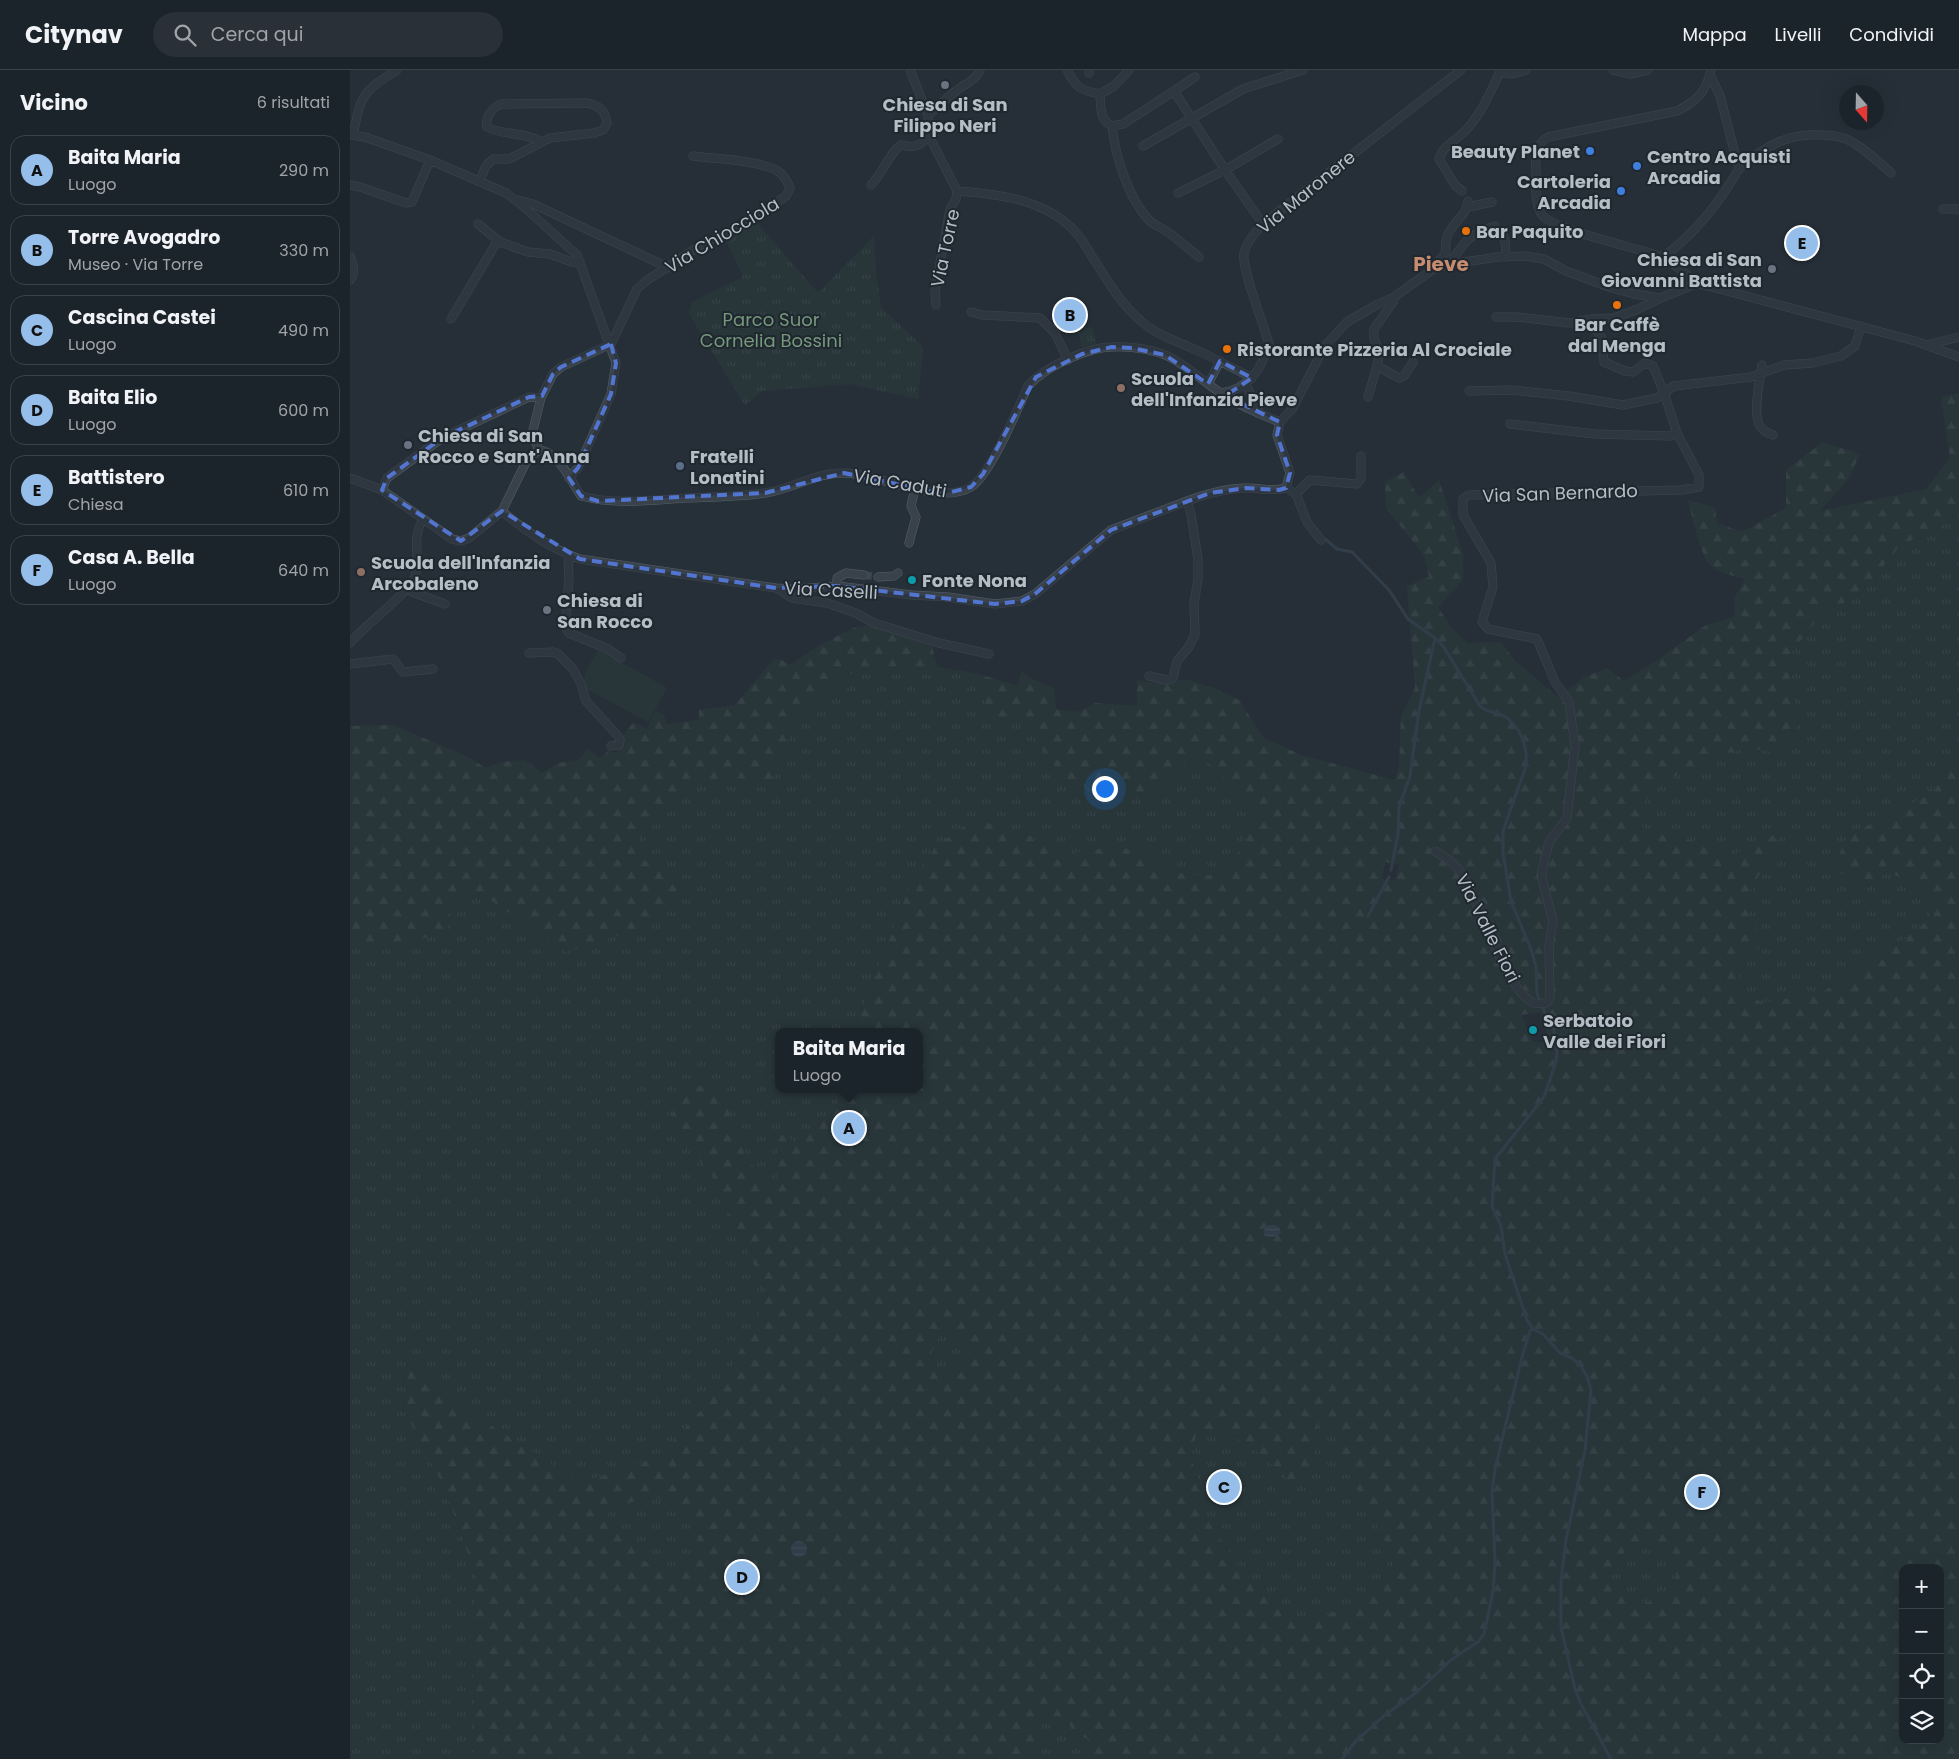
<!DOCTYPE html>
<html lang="it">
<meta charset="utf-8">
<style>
:root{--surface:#1c242b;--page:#293037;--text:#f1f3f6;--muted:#a0a4a9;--line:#3a4147;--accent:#95bfea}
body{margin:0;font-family:Poppins,sans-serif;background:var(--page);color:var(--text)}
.controls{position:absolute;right:15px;bottom:15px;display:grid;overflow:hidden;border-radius:10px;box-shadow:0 5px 20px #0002}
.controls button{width:45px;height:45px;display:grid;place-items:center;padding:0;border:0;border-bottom:1px solid var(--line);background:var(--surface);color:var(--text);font:25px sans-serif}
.compass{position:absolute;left:1489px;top:15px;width:45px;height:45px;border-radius:50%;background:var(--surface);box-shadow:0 5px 20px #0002;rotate:160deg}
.you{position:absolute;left:754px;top:718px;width:18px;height:18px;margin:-12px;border:4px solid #fff;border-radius:50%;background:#1a73e8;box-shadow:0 0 0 8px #1a73e833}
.badge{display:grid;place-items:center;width:32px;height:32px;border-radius:50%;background:var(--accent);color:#111;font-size:16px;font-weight:700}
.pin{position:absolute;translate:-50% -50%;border:2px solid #fff;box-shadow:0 1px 5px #0006}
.popup{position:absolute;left:425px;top:958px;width:148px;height:65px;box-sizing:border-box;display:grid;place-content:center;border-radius:10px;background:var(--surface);filter:drop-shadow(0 1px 4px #0005);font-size:16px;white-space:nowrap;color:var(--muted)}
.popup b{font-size:19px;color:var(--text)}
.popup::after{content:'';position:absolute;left:50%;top:100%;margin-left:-10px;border:10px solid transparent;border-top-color:var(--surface)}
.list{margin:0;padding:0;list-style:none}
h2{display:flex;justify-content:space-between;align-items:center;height:65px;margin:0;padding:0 20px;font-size:21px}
h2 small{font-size:16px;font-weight:400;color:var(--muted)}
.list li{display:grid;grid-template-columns:32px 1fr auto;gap:15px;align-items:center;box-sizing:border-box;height:70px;margin:0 10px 10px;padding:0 10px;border:1px solid var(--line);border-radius:15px}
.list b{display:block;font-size:19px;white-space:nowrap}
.list p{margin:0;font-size:16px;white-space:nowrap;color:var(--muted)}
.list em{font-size:16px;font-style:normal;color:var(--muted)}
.icon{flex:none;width:28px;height:28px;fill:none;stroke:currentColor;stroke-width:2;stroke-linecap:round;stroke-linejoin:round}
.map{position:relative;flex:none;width:1609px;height:1689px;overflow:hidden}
header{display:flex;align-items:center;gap:30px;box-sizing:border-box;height:70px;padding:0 25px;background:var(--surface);border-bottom:1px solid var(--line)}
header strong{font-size:24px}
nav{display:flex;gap:28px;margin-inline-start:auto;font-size:18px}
.search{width:350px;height:45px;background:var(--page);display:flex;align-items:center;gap:12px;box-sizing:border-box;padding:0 18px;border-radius:28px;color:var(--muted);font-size:19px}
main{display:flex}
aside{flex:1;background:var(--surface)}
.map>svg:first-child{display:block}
.grass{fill:url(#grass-tufts)}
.forest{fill:url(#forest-firs);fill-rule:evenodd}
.pitch{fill:#2b3e3c}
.water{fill:url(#water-rules)}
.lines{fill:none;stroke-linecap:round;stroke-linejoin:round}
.stream{stroke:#3e5060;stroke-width:3}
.street-tunnel{stroke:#3b454e;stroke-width:8;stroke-dasharray:8 4;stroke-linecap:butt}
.street-casing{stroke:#586068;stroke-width:9}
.street{stroke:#39424a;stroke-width:8}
.marked{fill:none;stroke:#5275d1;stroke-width:4;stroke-dasharray:10 6;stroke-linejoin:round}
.worship-dot{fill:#6b7280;stroke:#1f272f;stroke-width:2}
.shop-dot{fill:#3f7fe0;stroke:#1f272f;stroke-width:2}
.food-dot{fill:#e8710a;stroke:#1f272f;stroke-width:2}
.education-dot{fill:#8d6e63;stroke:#1f272f;stroke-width:2}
.service-dot{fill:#5c6f8a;stroke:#1f272f;stroke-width:2}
.culture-dot{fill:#0f9aa8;stroke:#1f272f;stroke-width:2}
.labels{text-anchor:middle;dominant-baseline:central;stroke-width:4;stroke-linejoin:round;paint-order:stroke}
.poi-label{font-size:18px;font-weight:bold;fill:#b5bdc5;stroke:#1f272f;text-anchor:start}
.street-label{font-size:18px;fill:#b5bdc5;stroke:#1f272f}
.park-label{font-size:18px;fill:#76987b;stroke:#1f272f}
.quarter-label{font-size:20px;font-weight:bold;fill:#c78c6f;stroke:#1f272f}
</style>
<header>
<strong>Citynav</strong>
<div class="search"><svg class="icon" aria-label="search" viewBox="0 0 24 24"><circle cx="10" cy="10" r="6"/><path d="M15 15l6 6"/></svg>Cerca qui</div>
<nav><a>Mappa</a><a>Livelli</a><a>Condividi</a></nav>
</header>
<main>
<aside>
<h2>Vicino<small>6 risultati</small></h2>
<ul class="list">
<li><span class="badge">A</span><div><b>Baita Maria</b><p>Luogo</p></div><em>290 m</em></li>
<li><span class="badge">B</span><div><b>Torre Avogadro</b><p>Museo · Via Torre</p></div><em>330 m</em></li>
<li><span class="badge">C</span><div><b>Cascina Castei</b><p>Luogo</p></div><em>490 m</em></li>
<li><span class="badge">D</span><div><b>Baita Elio</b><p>Luogo</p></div><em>600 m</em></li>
<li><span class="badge">E</span><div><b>Battistero</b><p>Chiesa</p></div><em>610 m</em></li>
<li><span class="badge">F</span><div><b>Casa A. Bella</b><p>Luogo</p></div><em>640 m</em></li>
</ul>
</aside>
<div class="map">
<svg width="1609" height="1689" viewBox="0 0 1609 1689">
<defs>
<pattern id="grass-tufts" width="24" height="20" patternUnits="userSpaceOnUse" patternTransform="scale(1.25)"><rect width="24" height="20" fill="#2b3e3c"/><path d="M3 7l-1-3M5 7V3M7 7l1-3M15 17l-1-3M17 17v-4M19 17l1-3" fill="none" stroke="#485857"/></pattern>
<pattern id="forest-firs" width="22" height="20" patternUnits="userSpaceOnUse" patternTransform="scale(1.25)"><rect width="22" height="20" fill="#2b3e3c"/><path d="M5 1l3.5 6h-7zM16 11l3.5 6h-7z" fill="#485857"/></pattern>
<pattern id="water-rules" width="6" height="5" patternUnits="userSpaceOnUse" patternTransform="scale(1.25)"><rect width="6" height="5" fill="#3e5060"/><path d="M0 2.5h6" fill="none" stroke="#586775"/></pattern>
</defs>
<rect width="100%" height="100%" fill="#263039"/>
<!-- grass -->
<path class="grass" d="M406 152 468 223 524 166 526 203 531 237 573 277 568 329 501 314 412 321 395 335 339 244 342 232 393 207 376 170Z
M742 257 746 274 731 277 730 266 726 263Z
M1609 444V676L1584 722 1499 765 1514 817 1537 801 1580 823V848L1555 869 1532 881 1514 896 1474 921 1414 933 1391 924 1387 894 1405 855 1392 835 1432 761 1377 788 1354 771 1323 769 1288 755 1300 723 1332 701 1365 687 1397 678 1432 683 1448 654 1442 623 1441 583 1474 541 1508 527 1548 478Z
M587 597 629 604 637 644 676 655 724 714 807 726 841 687 859 693 908 742 879 803 850 806 817 801 795 778 748 779 714 785 667 759 586 776 562 810 503 962H429V1019H491L487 1036 449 1074 430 1064 427 1118 396 1089 372 1023 320 1060 363 1105 418 1225 372 1316 311 1386 231 1413 98 1328 57 1294 56 1344 95 1419 127 1509 122 1560 126 1677 121 1689H0V877L22 876 96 864 103 828 133 825 216 882 287 787 291 758 336 718 377 707 421 712 447 647 495 604Z
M601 1261C606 1265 615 1271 618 1278 624 1292 605 1314 591 1301 586 1297 583 1289 581 1284L588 1268Z
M983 1352 994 1395 1032 1464 1047 1506 957 1557 939 1551 918 1529 888 1495 853 1444 850 1417 841 1387 847 1360H875L906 1381 966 1402 968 1353Z
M302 1428C311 1429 321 1430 329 1433 334 1435 338 1440 341 1444 352 1463 348 1480 336 1499 303 1505 283 1487 272 1457L263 1456 257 1444 263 1436Z
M1304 1472C1308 1474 1315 1475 1318 1478 1324 1484 1326 1490 1326 1498 1326 1525 1308 1537 1283 1530 1263 1525 1263 1518 1261 1499 1276 1479 1279 1477 1304 1472Z
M693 1647 721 1656 719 1663 739 1669 733 1689H706L682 1682Z"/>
<!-- forest -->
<path class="forest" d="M1609 323V444L1548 478 1508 527 1474 541 1441 583 1442 623 1448 654 1432 683 1397 678 1365 687 1332 701 1300 723 1288 755 1323 769 1354 771 1377 788 1433 760 1393 835 1405 855 1412 876 1387 894 1391 923 1414 933 1474 921 1514 896 1532 881 1555 869 1580 848V823L1537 801 1514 817 1482 798 1499 765 1584 722 1609 676V1689H733L739 1669 719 1663 721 1656 693 1647 682 1681 706 1689H121L126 1677 122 1560 127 1509 95 1419 56 1344V1294L98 1328 231 1413 311 1386 372 1316 418 1225 363 1105 320 1060 328 1010 372 1023 396 1089 426 1118 429 1063 449 1074 487 1036 491 1019H569V962H503L562 810 586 776 623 750 667 759 714 785 748 779 795 778 817 801 850 806 879 803 907 742 859 693 840 688 807 726 786 728 724 714 708 701 676 655 637 644 629 604 667 616 672 601 678 607 704 618 706 639 729 642 745 633 787 636V610L803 613 838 610 864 618 889 630 914 668 951 685 1045 710 1049 696 1051 646 1065 618 1057 516 1079 507 1074 485 1036 438 1035 412 1054 402 1069 428 1089 410 1113 484V510L1088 537 1100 556 1117 573 1151 572 1166 592 1208 627 1235 607 1257 598 1274 611 1308 590 1356 555 1384 547 1385 527 1395 509C1384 506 1368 503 1359 494 1351 485 1341 443 1338 430L1365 438 1367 453 1392 462 1436 438V400L1473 372 1510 384 1499 408 1470 441 1576 419 1600 388 1591 327ZM1035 792 1049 795 1045 811 1032 809ZM1190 942 1201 973 1183 972 1171 945ZM601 1261C606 1266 615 1271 618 1278 624 1292 605 1314 591 1301 586 1297 583 1289 581 1284L588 1268ZM983 1352 994 1395 1032 1464 1047 1506 957 1557 939 1550 918 1529 888 1495 853 1444 850 1417 841 1387 847 1361 876 1360 906 1381 945 1415 966 1402 968 1353ZM302 1428C311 1429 321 1430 329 1433 334 1435 338 1440 341 1444 352 1463 348 1480 336 1499 303 1505 283 1487 272 1457L263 1455 257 1444 263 1436ZM1303 1472C1308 1474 1315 1475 1318 1478 1324 1483 1326 1490 1326 1498 1326 1525 1308 1537 1283 1530 1263 1525 1263 1518 1261 1499 1275 1479 1279 1477 1303 1472ZM1553 1498H1590V1670H1553Z
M519 555 582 576 587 597 495 604 447 647 421 712 377 707 336 718 291 758 287 786 336 813 295 857 216 882 133 825 103 828 97 864 22 876 0 877V656L43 655 114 685 136 698 152 692 175 690 192 703 208 693 228 690 238 679 250 688 259 680 264 683C272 680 271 675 271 667L284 652 297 659 305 641 314 645 316 654 349 650V640L385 635 423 590 430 589 440 595 470 575 503 558Z"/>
<!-- pitch -->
<path class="pitch" d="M249 580 317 618 298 652 237 619C229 606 242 592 249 580Z"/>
<!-- water -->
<path class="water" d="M918 1155H925L929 1157 931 1163 923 1167 915 1166 913 1162Z
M441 1479a8 8 0 1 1 16 0a8 8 0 1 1-16 0Z"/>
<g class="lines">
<!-- stream -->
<path class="stream" d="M975 469 987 479 1002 482 1039 520 1058 549 1085 568 1093 576 1130 636C1136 642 1144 642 1152 645 1170 654 1178 677 1176 696L1153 761V783L1161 831 1182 882 1186 897 1187 922 1190 933 1204 960V971L1207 981 1206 992 1194 1027 1145 1089 1142 1136 1151 1156 1155 1184 1177 1250 1183 1259 1193 1264 1210 1283 1222 1288 1230 1295 1237 1306 1241 1320 1235 1380 1216 1470 1211 1511V1557L1225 1619 1231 1634 1261 1689
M1041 800 1048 764 1049 737 1060 706 1069 641 1085 568
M1018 846 1039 807
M992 1689 1006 1671 1035 1645 1067 1622 1101 1590 1129 1571 1134 1564 1143 1522 1145 1493 1142 1422 1145 1399 1172 1287 1180 1261 1183 1259"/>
<!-- street-tunnel -->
<path class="street-tunnel" d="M514 505 528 507"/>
<defs>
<path id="street" d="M560 0 578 45 579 66 607 121C650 124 699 130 728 165 735 173 739 183 745 191 758 212 772 235 791 251 806 265 826 271 844 279 864 288 883 298 902 308
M717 0C727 19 730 20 750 24L764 16 779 0
M1263 0 1281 4 1298 0
M1150 2 1162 4 1176 0
M739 3V0
M824 21 845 7
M750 24C751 38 749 49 762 56L773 54 824 21 875 100 913 154
M578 45C588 38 596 28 606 21 615 13 624 12 630 0
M762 56C765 85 778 128 799 150 805 156 815 159 822 165 831 172 840 180 849 187
M0 65 15 67 80 90 156 123 173 136 227 185 266 293 261 324 228 398 219 408
M3 65C6 53 7 39 13 29 19 17 36 7 47 0
M793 76 893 19 953 0
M1389 99C1414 76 1438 63 1472 65 1481 65 1494 67 1502 72 1516 80 1529 92 1541 103
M129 112 136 96 143 89H159L200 68 244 63 253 60 257 53C255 40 250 36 237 33L151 34C142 38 135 47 137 57 150 65 176 62 192 72
M0 115 10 117 56 133 62 132 80 90
M521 115C533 104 538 84 551 75 564 78 570 77 579 66
M1112 121 1105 115 1089 89C1093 76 1103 72 1113 63 1130 47 1140 23 1150 2L1149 0
M828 123 875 100 928 69
M168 130 183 134 313 195 317 198
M1118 137 1142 132
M1593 139H1609
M128 154 150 172
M1139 160 1152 162 1155 171 1156 187
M0 186C3 194 6 203 0 210
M1313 187C1345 164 1369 133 1389 99L1370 26 1360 5
M1100 194C1114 172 1119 164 1145 156
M1082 200 1096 182C1092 155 1117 150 1118 131
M1347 213C1336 205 1323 191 1310 186 1288 178 1204 160 1192 145 1184 134 1186 113 1186 100 1185 85 1185 75 1198 67L1327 41C1347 31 1356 22 1361 0
M1044 227 1043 232 1024 259V269L1030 282 1027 296 1049 308 1054 306 1063 292
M586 235 585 221 600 139 606 129 607 121
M621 242 632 245 690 248 705 263 718 290
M1146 247H1167L1219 253 1242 249 1264 248 1288 239 1311 228
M101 249 145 175 150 172 178 182 200 184 222 192H230
M1576 275 1609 267
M1412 295C1410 309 1402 344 1410 356 1413 361 1417 363 1423 365
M858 314 870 291
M896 315 910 344
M1119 321 1161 320 1219 326 1273 335 1307 328 1314 323 1303 296 1295 293 1283 302 1275 301 1254 292 1252 268 1244 258 1242 249
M871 323C899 319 911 300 919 274 914 255 891 198 894 183 897 171 905 163 913 154L1111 0
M1018 327 1027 296
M930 352 943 338 974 277 997 252 1028 234 1044 227 1082 200 1100 194 1148 187 1174 186 1194 189 1216 201 1259 217 1284 224 1311 228 1347 213 1565 271 1609 287
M930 352 927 365 940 403 936 418 946 424 957 452 971 470
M1160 354 1245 364 1320 366 1327 363
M189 380 182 364 191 328 203 304 211 297 261 274 287 219 296 211 351 175 382 161 408 146 436 126 440 118C437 110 433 104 426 100 406 90 366 89 343 86
M0 408 32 420 102 469 111 471 119 468 152 441 178 388 189 380C209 382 220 410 231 426 264 435 302 430 336 428 362 427 389 427 415 423 442 419 467 402 495 403 531 404 589 436 621 417 640 406 668 338 678 316 695 297 737 277 763 277 778 276 801 279 815 285 833 292 855 313 872 324 890 336 909 344 930 352
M32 420 37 408 92 368 179 327 191 328
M946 424 960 410 1007 414 1011 409V386
M152 441C172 459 203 480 230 489L426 518 444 519 487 516 562 525 598 527 645 534 672 531 685 524 761 460 837 431
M559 473 566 447 561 436 565 418
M218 485 219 510 215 557 219 563 258 579 271 588
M528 507 544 506 548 503
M487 516V508L496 503 514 505
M57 518 62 522 95 534
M428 519 442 528 477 533 506 543 524 553 589 573 639 584
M0 573C14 556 59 523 65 506 72 487 60 471 73 449
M179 583 203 582 207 583 223 599 231 614 236 631 268 666 270 670 269 675 261 676
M0 594 43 589 53 602 83 599
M799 606 817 610 823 608 827 591 838 578 845 565 844 534 848 509V490L841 444 837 431C856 424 876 418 897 418 911 418 923 422 936 418
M1085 781C1094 786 1103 792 1109 800 1128 826 1156 923 1184 933 1188 934 1192 933 1196 933L1200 929 1199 876 1203 851 1192 809V800L1199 772 1217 748 1225 675 1219 632 1205 612 1187 569 1138 559 1132 552 1143 517 1141 493 1113 445V429L1119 425 1331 420 1349 417V405L1327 363 1314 323 1324 316 1401 307 1434 295 1463 293 1491 286 1505 276 1511 256"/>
</defs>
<!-- street casing -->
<use href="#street" class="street-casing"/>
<!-- street -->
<use href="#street" class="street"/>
</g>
<!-- marked area -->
<path d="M0 0H1609V1689H0ZM261 274 266 293 261 324 228 398 219 408 231 426 248 431 415 423 494 403 594 424 621 417 633 404 686 307 732 284 762 277 782 278 815 285 858 314 870 291 902 308 875 326 930 352 927 365 940 403 936 418 929 420 896 418 860 423 761 460 685 524 672 531 645 534 487 516 426 518 230 489 152 441 111 471 32 420 37 408 92 368 179 327 192 326 203 304 211 297Z" fill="#263039" fill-opacity=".55" fill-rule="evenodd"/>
<path class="marked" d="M261 274 266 293 261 324 228 398 219 408 231 426 248 431 415 423 494 403 594 424 621 417 633 404 686 307 732 284 762 277 782 278 815 285 858 314 870 291 902 308 875 326 930 352 927 365 940 403 936 418 929 420 896 418 860 423 761 460 685 524 672 531 645 534 487 516 426 518 230 489 152 441 111 471 32 420 37 408 92 368 179 327 192 326 203 304 211 297Z"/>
<!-- markers -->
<g class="worship-dot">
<circle cx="595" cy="15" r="5"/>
<circle cx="1422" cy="199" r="5"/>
<circle cx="58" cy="375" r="5"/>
<circle cx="197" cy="540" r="5"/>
</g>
<g class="shop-dot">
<circle cx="1240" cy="81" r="5"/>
<circle cx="1287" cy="96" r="5"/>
<circle cx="1271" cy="121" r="5"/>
</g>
<g class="food-dot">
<circle cx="1116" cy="161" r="5"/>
<circle cx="1267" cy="235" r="5"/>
<circle cx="877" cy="279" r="5"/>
</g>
<g class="education-dot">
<circle cx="771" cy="318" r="5"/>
<circle cx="11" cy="502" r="5"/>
</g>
<circle class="service-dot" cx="330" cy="396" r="5"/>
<g class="culture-dot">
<circle cx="562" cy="510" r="5"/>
<circle cx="1183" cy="960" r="5"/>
</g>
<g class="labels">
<!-- poi labels -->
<g class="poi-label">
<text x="595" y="34" text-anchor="middle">Chiesa di San<tspan x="595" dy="21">Filippo Neri</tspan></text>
<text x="1230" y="81" text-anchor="end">Beauty Planet</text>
<text x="1297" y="86">Centro Acquisti<tspan x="1297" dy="21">Arcadia</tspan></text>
<text x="1261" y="111" text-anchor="end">Cartoleria<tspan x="1261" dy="21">Arcadia</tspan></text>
<text x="1126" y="161">Bar Paquito</text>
<text x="1412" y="189" text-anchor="end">Chiesa di San<tspan x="1412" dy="21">Giovanni Battista</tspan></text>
<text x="1267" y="254" text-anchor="middle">Bar Caffè<tspan x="1267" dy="21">dal Menga</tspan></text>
<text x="887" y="279">Ristorante Pizzeria Al Crociale</text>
<text x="781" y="308">Scuola<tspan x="781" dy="21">dell'Infanzia Pieve</tspan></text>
<text x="68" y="365">Chiesa di San<tspan x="68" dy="21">Rocco e Sant'Anna</tspan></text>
<text x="340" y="386">Fratelli<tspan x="340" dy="21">Lonatini</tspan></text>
<text x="21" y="492">Scuola dell'Infanzia<tspan x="21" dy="21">Arcobaleno</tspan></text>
<text x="572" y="510">Fonte Nona</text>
<text x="207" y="530">Chiesa di<tspan x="207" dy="21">San Rocco</tspan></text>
<text x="1193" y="950">Serbatoio<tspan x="1193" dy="21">Valle dei Fiori</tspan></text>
</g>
<!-- street labels -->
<g class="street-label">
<text transform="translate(956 122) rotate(-39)">Via Maronere</text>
<text transform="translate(372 165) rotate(-31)">Via Chiocciola</text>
<text transform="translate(595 178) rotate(-78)">Via Torre</text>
<text transform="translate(550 413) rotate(10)">Via Caduti</text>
<text transform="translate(1210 423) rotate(-2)">Via San Bernardo</text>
<text transform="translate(481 520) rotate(3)">Via Caselli</text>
<text transform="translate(1138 858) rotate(63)">Via Valle Fiori</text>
</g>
<!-- park labels -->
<g class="park-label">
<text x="421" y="249">Parco Suor<tspan x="421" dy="21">Cornelia Bossini</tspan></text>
</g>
<!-- quarter labels -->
<g class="quarter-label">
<text x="1091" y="194">Pieve</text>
</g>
</g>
</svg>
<div class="controls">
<button>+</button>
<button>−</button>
<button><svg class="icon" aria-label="locate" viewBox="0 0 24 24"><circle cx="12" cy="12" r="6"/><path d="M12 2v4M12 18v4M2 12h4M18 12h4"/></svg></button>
<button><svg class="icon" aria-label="layers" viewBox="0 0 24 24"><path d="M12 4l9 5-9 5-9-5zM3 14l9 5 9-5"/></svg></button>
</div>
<svg class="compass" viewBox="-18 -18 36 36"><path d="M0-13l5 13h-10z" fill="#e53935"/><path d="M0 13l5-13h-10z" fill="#a0a4a9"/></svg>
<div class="you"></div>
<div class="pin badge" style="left:499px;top:1058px">A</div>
<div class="popup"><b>Baita Maria</b>Luogo</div>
<div class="pin badge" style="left:720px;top:245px">B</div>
<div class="pin badge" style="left:874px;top:1417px">C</div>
<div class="pin badge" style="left:392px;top:1507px">D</div>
<div class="pin badge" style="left:1452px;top:173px">E</div>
<div class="pin badge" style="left:1352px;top:1422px">F</div>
</div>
</main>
